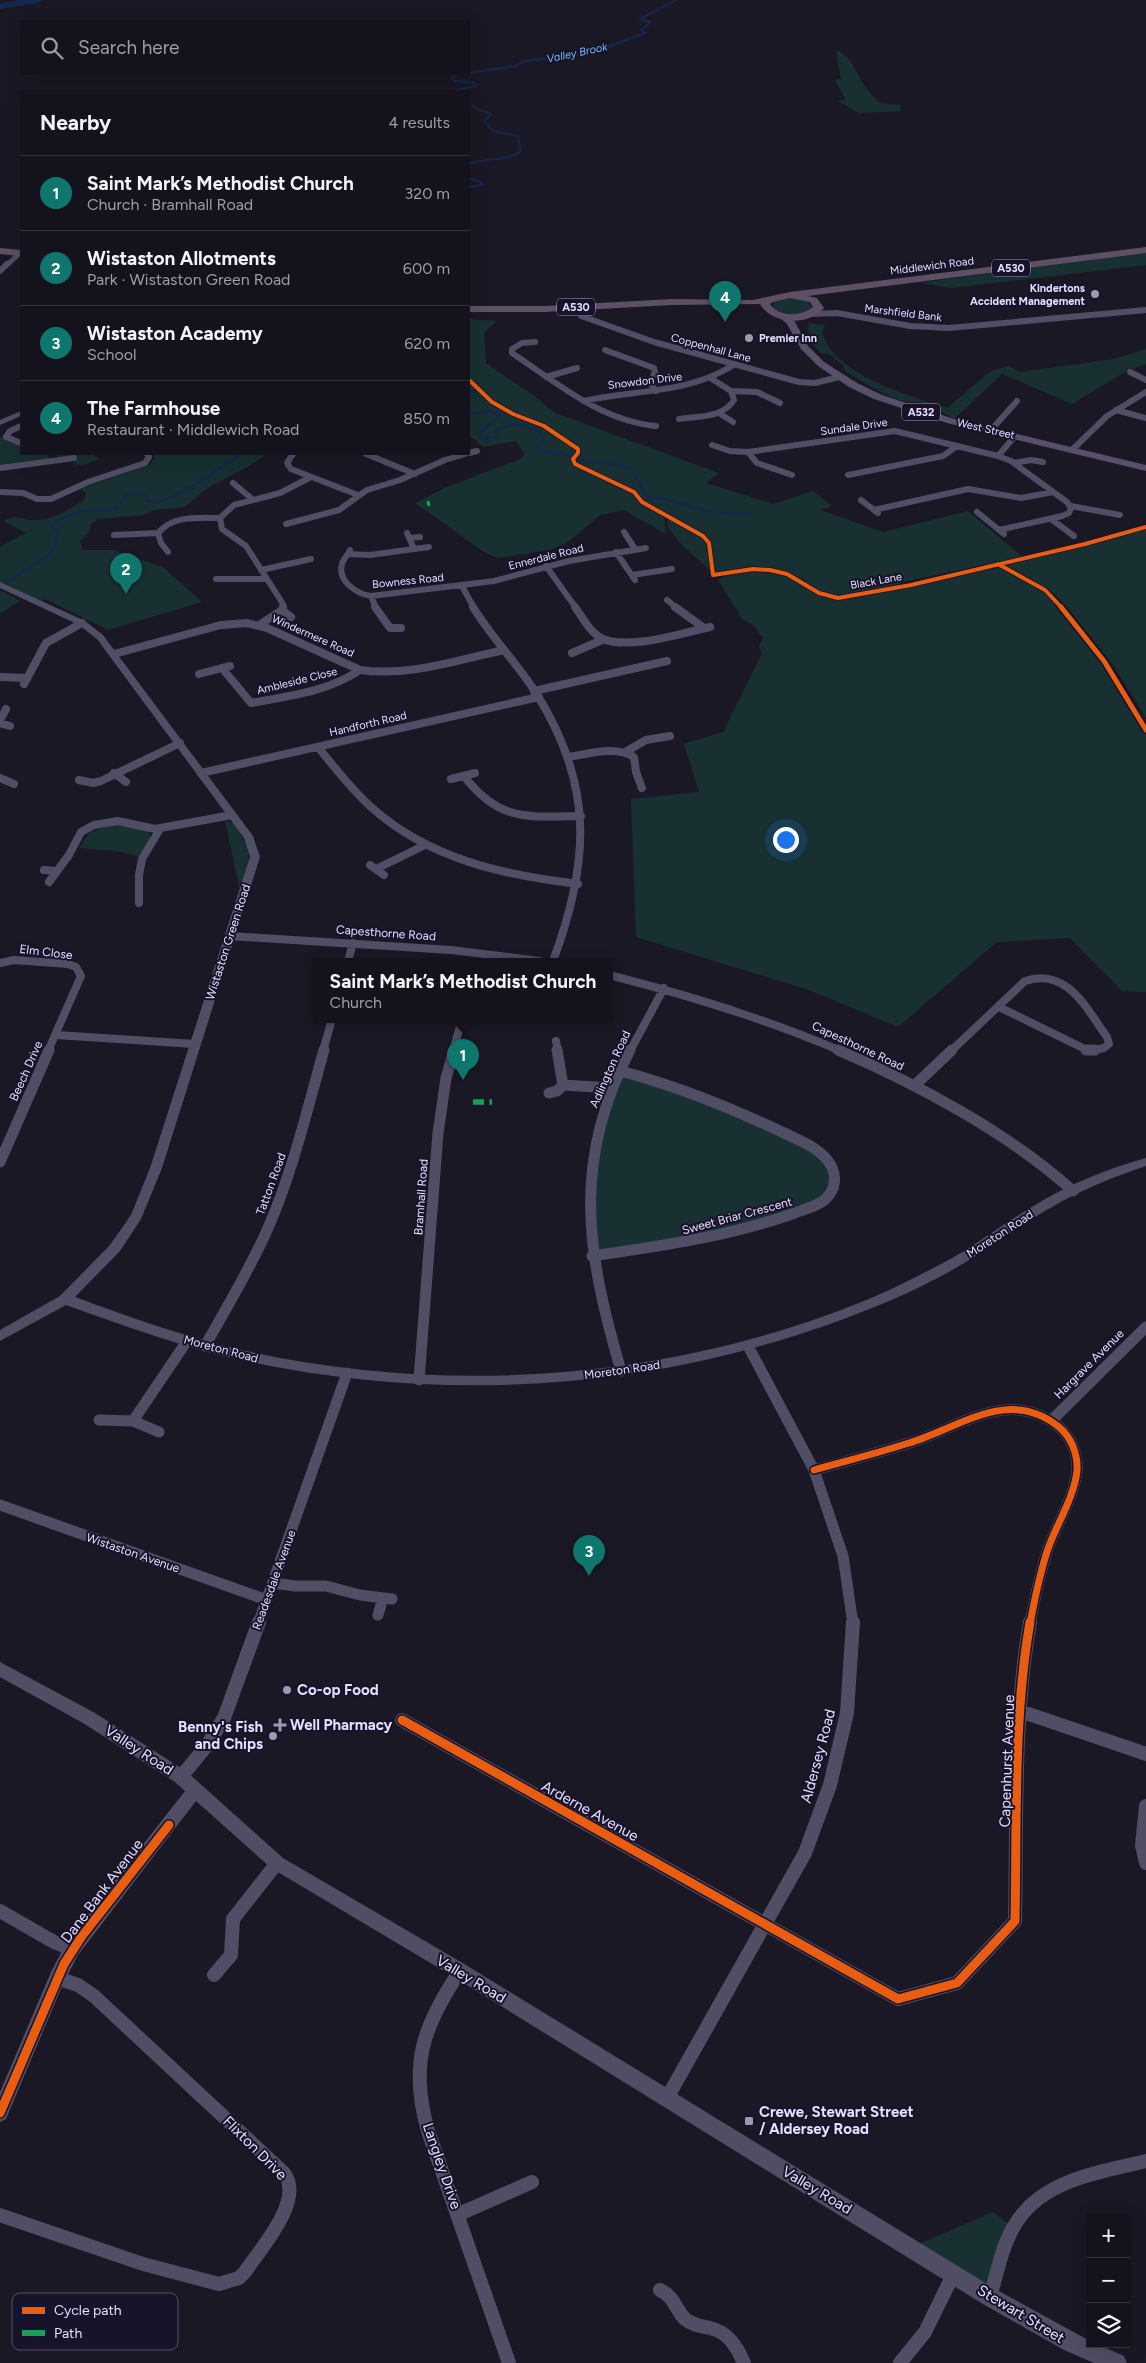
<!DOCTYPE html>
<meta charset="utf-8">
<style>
:root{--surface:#14121c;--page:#1d1b25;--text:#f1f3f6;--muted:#9d9ea3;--line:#33323b;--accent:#0f766e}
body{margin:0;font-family:Figtree,sans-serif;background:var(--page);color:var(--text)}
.controls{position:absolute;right:15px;bottom:15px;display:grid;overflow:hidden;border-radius:0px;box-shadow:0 5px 20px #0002}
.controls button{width:45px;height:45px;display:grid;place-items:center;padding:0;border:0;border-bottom:1px solid var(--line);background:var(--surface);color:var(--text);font:25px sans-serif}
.you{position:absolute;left:785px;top:839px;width:18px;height:18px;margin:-12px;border:4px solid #fff;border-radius:50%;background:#1a73e8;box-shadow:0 0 0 8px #1a73e833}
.badge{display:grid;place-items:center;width:32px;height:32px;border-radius:50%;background:var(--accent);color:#fff;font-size:16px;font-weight:700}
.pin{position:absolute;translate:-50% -41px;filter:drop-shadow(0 1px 2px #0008)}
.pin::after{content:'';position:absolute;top:26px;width:18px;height:15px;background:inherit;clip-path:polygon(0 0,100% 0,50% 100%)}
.popup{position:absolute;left:313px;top:958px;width:300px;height:65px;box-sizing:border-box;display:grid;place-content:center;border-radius:0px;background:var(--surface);filter:drop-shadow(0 1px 4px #0005);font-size:16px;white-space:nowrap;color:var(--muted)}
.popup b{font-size:19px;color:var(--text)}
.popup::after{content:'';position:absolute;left:50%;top:100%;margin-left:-10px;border:10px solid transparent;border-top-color:var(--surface)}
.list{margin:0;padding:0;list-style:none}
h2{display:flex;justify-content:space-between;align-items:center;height:65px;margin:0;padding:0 20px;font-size:21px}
h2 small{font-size:16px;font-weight:400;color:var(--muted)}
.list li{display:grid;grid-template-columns:32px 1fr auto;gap:15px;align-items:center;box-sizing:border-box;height:75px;padding:0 20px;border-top:1px solid var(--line)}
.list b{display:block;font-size:19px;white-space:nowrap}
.list p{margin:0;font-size:16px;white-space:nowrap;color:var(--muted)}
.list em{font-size:16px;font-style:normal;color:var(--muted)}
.icon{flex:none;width:28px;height:28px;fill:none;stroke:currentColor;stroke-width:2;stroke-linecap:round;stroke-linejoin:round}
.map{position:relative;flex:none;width:1146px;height:2363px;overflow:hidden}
.search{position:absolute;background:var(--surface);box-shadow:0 5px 20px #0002;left:20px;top:20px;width:450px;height:55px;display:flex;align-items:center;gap:12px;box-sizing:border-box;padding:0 18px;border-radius:0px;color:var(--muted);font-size:19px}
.panel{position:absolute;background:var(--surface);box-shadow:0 5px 20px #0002;left:20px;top:90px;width:450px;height:365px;border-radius:0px}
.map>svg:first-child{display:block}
.green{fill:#183031}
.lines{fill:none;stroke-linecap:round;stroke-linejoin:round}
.stream-far1{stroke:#15274a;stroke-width:2}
.stream{stroke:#15274a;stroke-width:2.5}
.river{fill:#15274a;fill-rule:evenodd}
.minor-far4{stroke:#504e64;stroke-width:5}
.minor-far3{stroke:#504e64;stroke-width:6}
.minor-far2{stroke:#504e64;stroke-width:8}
.minor-far1{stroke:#504e64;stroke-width:11}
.minor{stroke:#504e64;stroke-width:14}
.tertiary{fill:#504e64;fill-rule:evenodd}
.primary{fill:#584f68;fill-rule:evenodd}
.trunk{fill:#5c4f66;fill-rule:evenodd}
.quiet-far1{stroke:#1a9f57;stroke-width:3;stroke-dasharray:6 3;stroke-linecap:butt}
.quiet{stroke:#1a9f57;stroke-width:5.5;stroke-dasharray:11 5.5;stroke-linecap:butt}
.cycleway-far3-casing{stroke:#18132a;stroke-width:5.5}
.cycleway-far2-casing{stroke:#18132a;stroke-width:8}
.cycleway-far1-casing{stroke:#18132a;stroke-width:10}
.cycleway-casing{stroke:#18132a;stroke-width:12}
.cycleway-far3{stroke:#e95d12;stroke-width:4}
.cycleway-far2{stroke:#e95d12;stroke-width:5}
.cycleway-far1{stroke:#e95d12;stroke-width:7}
.cycleway{stroke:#e95d12;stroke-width:9}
.poi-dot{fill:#9d99b1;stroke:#18132a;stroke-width:2}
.labels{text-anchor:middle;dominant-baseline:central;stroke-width:4;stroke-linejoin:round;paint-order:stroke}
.far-water-label{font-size:11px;font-style:italic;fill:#76b8f4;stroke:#18132a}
.far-street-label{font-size:11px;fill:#e3dffd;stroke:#18132a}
.shield{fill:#18132a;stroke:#a6a2be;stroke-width:1}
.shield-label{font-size:11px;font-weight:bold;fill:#e3dffd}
.far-poi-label{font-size:11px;font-weight:bold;fill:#e3dffd;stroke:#18132a;text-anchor:end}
.street-label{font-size:12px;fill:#e3dffd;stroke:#18132a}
.near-poi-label{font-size:15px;font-weight:bold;fill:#e3dffd;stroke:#18132a;text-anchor:start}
.near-street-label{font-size:15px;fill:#e3dffd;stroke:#18132a}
.key{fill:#18132a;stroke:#555069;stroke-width:1}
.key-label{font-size:14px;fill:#e3dffd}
</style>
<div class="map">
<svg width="1146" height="2363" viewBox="0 0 1146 2363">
<rect width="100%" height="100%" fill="#1b1825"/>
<!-- green -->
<path class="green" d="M836 51C850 53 857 74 864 85 868 92 874 97 880 103L900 105 901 111 859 113 838 101 846 100 835 80 841 79Z
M1146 252V265L952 288 920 283Z
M789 298 807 301 811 306V309C798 316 783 316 772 307L774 302Z
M469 319 496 321 484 333 486 363 533 395 555 413 719 473 706 483 773 504 813 491 832 506 820 510 883 532 968 511 1023 557 903 582 884 590 911 585 998 564 1045 590 1059 605 1104 661 1146 720V992L1122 991 1070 938 997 942 898 1027 809 990 636 937 631 799 699 792 684 744 723 732 762 653 759 647 763 638 753 625 742 619 718 579C759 567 767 564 805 585V580L774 568 755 567 717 573 712 572 683 546 668 528 667 513 663 511 666 534 624 510 600 515 568 542 550 550 497 558 484 552 415 503 445 488 520 459 525 454 516 441 483 447 469 435Z
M809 323 825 325 822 332C834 375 909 396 947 408L991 371 1009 366 1020 372 1114 359 1146 349V364L1125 372 1072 404 1002 374 954 419C952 416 925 403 920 402 916 401 912 403 908 402 891 400 860 380 845 371L843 365C834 360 833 352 821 353 813 343 806 336 809 323Z
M0 437 9 442 21 445V454H95L93 455 100 459 87 464 75 465 74 461 58 458 56 454 49 455 47 459 25 461 0 466Z
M152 454H265L254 463 206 489 185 507 154 510 144 515 98 519 91 524 89 532 80 541 82 550H114L163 567 202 602 108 630 45 599 37 603 0 585V547L26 533 3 521C21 512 20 521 37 520 54 519 71 509 84 500L86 493 80 489 149 465 155 459Z
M1146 529V718L1111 662 1066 606 1051 591 1006 565Z
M0 590 20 601 0 614Z
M225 821 234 823C254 857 251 855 240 891Z
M110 825H126L149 832 151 839 139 857 118 851 79 848 89 833Z
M621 1071 765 1123 832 1166 829 1195 772 1221 592 1256 591 1171Z
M993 2212 1013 2227 992 2290 919 2244Z"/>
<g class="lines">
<!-- stream-far1 -->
<path class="stream-far1" d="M469 73 515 66 524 61 592 53 645 33 641 30 651 22 640 19 676 0
M452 91 476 86 473 82 454 81 452 76 460 74
M469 102 477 109 491 114 485 121 493 131 518 136 521 151C507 162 485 157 469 164
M469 179 479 181 483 185 469 187"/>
<!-- stream -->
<path class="stream" d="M469 388 473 393 469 397
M469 414 490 411 501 415 480 433 481 439 497 437 496 432C511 420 536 422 544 441L537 447 543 451 570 455 586 462 613 463 629 468 639 481 647 498H662L705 511 750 515
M0 587 50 554 59 533 52 526C72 509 91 511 116 508L124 497 139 492 146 495 147 500C167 510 223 465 241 454"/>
<!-- river -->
<path class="river" d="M20 0H43L38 3 0 9V3Z"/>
<!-- minor-far4 -->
<path class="minor-far4" d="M6 266 20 253"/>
<!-- minor-far3 -->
<path class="minor-far3" d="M0 271 7 264
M812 314 837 313 910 326 949 328 1146 310
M581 316 654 342 799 382 815 383 839 377
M535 342 522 343 512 349V353C557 383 601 421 656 426
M605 350 654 368 655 372 650 383 656 391
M1130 372 1146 380
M546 377 577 368
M731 391 757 392 780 403
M583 401C636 389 687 395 735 364
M1116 410 1146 418
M719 413 733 422
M679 419C698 416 723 418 734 400L731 391 712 379
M21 426 10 431 6 437 21 443
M991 430 1017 401
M712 445 730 451 748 452 895 431 998 456
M1072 450 1107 416 1146 392
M748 452 757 463 792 475
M469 453 477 451
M293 454 287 463 291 469 358 495
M366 454 415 474
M1014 463 1031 460 1043 462
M0 468 74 458
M848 475 943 456 957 446
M233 483 252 499
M0 492 23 493 37 499H51L88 482 145 463 149 457 147 454
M861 500 878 513
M1071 506 1120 515
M874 510 968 489 1021 498 1053 492
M977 512 1004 534
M1051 519 1074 536
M286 524 339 510 367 490 400 480 445 460 465 454
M999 530 1062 516 1069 513 1071 508 1067 502 1011 461 998 456 1015 436
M624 532 635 549
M407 533 414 549
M114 535 158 533
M409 538 420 537
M350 550C348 555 343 559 342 564 337 581 357 594 371 596L494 581 569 561 646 548
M168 552 161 543 158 533C173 515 198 518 220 518
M616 552 635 580
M348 554 370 555 429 547
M546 566 576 608
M261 570 311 559
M632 575 672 569
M216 579H267
M462 586 474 608
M371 596 376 608
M667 600 677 608
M282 608 283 604 246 546 222 529 220 518 234 505 280 493 311 477"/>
<!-- minor-far2 -->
<path class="minor-far2" d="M375 607 390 628H401
M473 607C491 637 517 663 536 693 594 785 590 862 553 961
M575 607C583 618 590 633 603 639 630 650 682 633 710 627
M675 607 704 628
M282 610 291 617
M259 625 282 610 283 607
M572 653 602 640
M114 654 221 625 247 623 267 628 360 670C409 677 457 660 504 650
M222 668 251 703C289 696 327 692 360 670
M199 674 230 666
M0 677 26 678
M24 684 46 643 82 623
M534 691 667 661
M0 720 6 709
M0 723 10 726
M318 747C335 768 351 789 371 807 429 859 503 875 578 884
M627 751 646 740 670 736
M568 757C588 754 616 745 634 757L636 772 642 788
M114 773 126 782
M201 773 539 697
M464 776C499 822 528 817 581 816
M0 778 14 784
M451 779 475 773
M79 780 93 783 101 781 180 743
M370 865 384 875
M376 869 425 845
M44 870 57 871
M49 882 69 855 81 832 94 825 118 821 155 829 232 815
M139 903V875L142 859 160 829
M230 936 451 950 540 961
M348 961 353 943
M0 963 14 960 68 964 76 967 81 976 48 1051
M609 975C688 995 766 1019 841 1051
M56 1035 195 1044
M556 1041 558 1051
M323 1051 332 1019
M453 1051 462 1019
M630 1051 664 988
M951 1051 1025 981C1067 967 1086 1008 1107 1037L1109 1044 1104 1048 1089 1051 999 1007"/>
<!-- minor-far1 -->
<path class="minor-far1" d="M838 1050C917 1084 1009 1133 1073 1191
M1086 1050H1095
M563 1085 612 1088
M914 1086 952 1050
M549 1093 557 1091 563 1085 557 1050
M0 1162 49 1050
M592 1256C661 1246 730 1236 795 1213 807 1208 821 1206 829 1195 837 1185 836 1171 828 1161 817 1146 796 1139 780 1131 726 1106 679 1087 621 1071
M205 1346C227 1307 250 1269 268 1228 293 1171 307 1110 324 1050
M748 1346 814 1470 843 1556 853 1624
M621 1371C587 1253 571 1163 630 1050
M419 1380 438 1133 446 1078 454 1050
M99 1420 133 1421 159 1432
M133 1421 187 1341
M1051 1421 1146 1327
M814 1470C846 1461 878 1453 909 1443 959 1428 1009 1386 1059 1427 1072 1438 1078 1455 1077 1471 1074 1497 1058 1522 1049 1546 1040 1571 1035 1597 1030 1624
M0 1505 267 1600
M273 1583 295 1586H326L360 1595 392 1599
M378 1615 383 1598
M258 1624 347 1373"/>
<!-- minor -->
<path class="minor" d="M1020 1711 1146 1754
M402 1720 898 1999 957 1983 1015 1921C1017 1822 1013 1720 1030 1622
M181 1777 208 1744 224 1718 259 1622
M1146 1806 1142 1845 1146 1863
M0 1911 54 1942 72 1949
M460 1971C423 2026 409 2065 428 2131L509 2363
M214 1975 231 1955 233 1919 277 1863
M667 2098 805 1853 830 1785 847 1713 853 1622
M459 2214 532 2182
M0 2215 143 2264 219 2284 239 2278 245 2272C260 2249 305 2200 284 2173L94 1996 78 1985 57 1978
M660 2290C676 2298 674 2308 685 2319 692 2325 701 2326 710 2328 728 2332 737 2347 744 2363
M990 2297C997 2274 1001 2249 1013 2228 1039 2180 1098 2173 1146 2161
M900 2363 925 2332 954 2273"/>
<!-- tertiary -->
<path class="tertiary" d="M21 411V416L0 425V420Z
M0 582 85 621 103 635 253 836 260 857 162 1168 141 1219 120 1251 75 1297C130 1317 185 1337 242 1350 454 1398 686 1379 885 1292 911 1280 936 1267 961 1253 988 1236 1014 1217 1042 1201 1074 1182 1110 1168 1146 1158V1166C1113 1177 1081 1190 1052 1207 1027 1221 1004 1238 980 1253 951 1272 920 1288 889 1301 683 1388 464 1407 246 1361 184 1348 125 1326 66 1305L0 1341V1330L60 1296 110 1245 131 1215 150 1168 250 857 244 838 97 639 79 625 0 588Z
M0 1662 95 1713 187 1772 283 1858 466 1965 997 2290 1090 2341V2344H1097L1124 2356 1127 2363H1094L1064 2350 983 2304 454 1977 271 1868 196 1801 78 1955 63 1984 6 2119 0 2122V2092L51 1972 66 1943 185 1791 175 1782 83 1723 0 1677Z"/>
<!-- primary -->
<path class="primary" d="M783 313 794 320 808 346 824 362 857 383 882 395 954 419 1146 465V471L947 423 874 399 849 387 818 366 801 349 787 324 778 316Z"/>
<!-- trunk -->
<path class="trunk" d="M1146 247V253L808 296 817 298 824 308C809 326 772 325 760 304L672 305 545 312H469V306H545L672 299 753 300 790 292ZM790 298 810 302 813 307C802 316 779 318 770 304L773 302Z
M0 248 21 250V256L0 254Z"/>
<!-- quiet-far1 -->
<path class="quiet-far1" d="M428 501 429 506"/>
<!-- quiet -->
<path class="quiet" d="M473 1102H492"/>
<defs>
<path id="cycleway-far3" d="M469 380 492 402 513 414 544 426 578 449V453L573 459 575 464 634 492 642 502 703 536 709 543 713 575 753 569 770 570 787 574 819 593 838 598 911 585 1085 544 1146 527
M998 564 1045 590 1062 608"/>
<path id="cycleway-far2" d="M1061 607 1104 661 1146 730"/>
<path id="cycleway-far1" d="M814 1470C846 1461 878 1453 909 1443 959 1428 1009 1386 1059 1427 1072 1438 1078 1455 1077 1471 1074 1497 1058 1522 1049 1546 1040 1571 1035 1597 1030 1624"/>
<path id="cycleway" d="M402 1720 898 1999 957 1983 1015 1921C1017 1822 1013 1720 1030 1622
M0 2113 64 1964 82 1936 169 1825"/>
</defs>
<!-- cycleway-far3 casing -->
<use href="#cycleway-far3" class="cycleway-far3-casing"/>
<!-- cycleway-far2 casing -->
<use href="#cycleway-far2" class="cycleway-far2-casing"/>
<!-- cycleway-far1 casing -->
<use href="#cycleway-far1" class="cycleway-far1-casing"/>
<!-- cycleway casing -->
<use href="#cycleway" class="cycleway-casing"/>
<!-- cycleway-far3 -->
<use href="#cycleway-far3" class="cycleway-far3"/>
<!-- cycleway-far2 -->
<use href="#cycleway-far2" class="cycleway-far2"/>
<!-- cycleway-far1 -->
<use href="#cycleway-far1" class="cycleway-far1"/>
<!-- cycleway -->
<use href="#cycleway" class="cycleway"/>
</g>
<!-- markers -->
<g class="poi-dot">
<circle cx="1095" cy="294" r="5"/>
<circle cx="749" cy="338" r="5"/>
<circle cx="287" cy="1690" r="5"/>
<path d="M277.5 1717.5h5v5h5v5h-5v5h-5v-5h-5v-5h5z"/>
<circle cx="273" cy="1736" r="5"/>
<rect x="744" y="2116" width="10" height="10" rx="2.5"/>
</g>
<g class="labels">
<!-- far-water labels -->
<g class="far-water-label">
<text transform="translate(577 53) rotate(-12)">Valley Brook</text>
</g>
<!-- far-street labels -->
<g class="far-street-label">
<text transform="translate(932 266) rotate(-7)">Middlewich Road</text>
<text transform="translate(903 313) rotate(7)">Marshfield Bank</text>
<text transform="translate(711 348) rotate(15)">Coppenhall Lane</text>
<text transform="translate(645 381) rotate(-7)">Snowdon Drive</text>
<text transform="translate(854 427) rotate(-8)">Sundale Drive</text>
<text transform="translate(986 429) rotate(13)">West Street</text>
<text transform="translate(546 557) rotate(-14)">Ennerdale Road</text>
<text transform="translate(408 581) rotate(-6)">Bowness Road</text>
<text transform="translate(876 581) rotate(-10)">Black Lane</text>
<text transform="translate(313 636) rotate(24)">Windermere Road</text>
<text transform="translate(297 681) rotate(-14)">Ambleside Close</text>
<text transform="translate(368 724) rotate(-13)">Handforth Road</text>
</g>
<!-- shield labels -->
<g class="shield">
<rect x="992" y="259.5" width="38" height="17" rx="4"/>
<rect x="557" y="298.5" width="38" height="17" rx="4"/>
<rect x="902" y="403.5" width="38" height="17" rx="4"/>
</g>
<g class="shield-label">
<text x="1011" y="268">A530</text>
<text x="576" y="307">A530</text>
<text x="921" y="412">A532</text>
</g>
<!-- far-poi labels -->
<g class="far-poi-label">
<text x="1085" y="288">Kindertons<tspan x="1085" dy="13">Accident Management</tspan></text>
<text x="759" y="338" text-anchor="start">Premier Inn</text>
</g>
<!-- street labels -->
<g class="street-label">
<text transform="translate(386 933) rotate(4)">Capesthorne Road</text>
<text transform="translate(228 942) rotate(-72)">Wistaston Green Road</text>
<text transform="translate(46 952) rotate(7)">Elm Close</text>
<text transform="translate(858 1046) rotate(25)">Capesthorne Road</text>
<text transform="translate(610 1069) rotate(-66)">Adlington Road</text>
<text transform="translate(26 1071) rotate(-66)">Beech Drive</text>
<text transform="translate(271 1184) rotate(-70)">Tatton Road</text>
<text transform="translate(421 1197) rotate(-86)">Bramhall Road</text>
<text transform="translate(737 1216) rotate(-15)">Sweet Briar Crescent</text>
<text transform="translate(1000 1234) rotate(-33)">Moreton Road</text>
<text transform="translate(221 1349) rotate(15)">Moreton Road</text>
<text transform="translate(1089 1364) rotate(-45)">Hargrave Avenue</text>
<text transform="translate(622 1370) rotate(-8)">Moreton Road</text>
<text transform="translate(133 1553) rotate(19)">Wistaston Avenue</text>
<text transform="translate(274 1580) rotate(-70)">Readesdale Avenue</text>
</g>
<!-- near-poi labels -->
<g class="near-poi-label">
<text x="297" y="1690">Co-op Food</text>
<text x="290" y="1725">Well Pharmacy</text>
<text x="263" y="1727" text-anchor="end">Benny's Fish<tspan x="263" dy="17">and Chips</tspan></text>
<text x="759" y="2112">Crewe, Stewart Street<tspan x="759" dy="17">/ Aldersey Road</tspan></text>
</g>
<!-- near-street labels -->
<g class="near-street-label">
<text transform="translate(139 1750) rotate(33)">Valley Road</text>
<text transform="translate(818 1756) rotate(-75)">Aldersey Road</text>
<text transform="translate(1007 1761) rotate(-88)">Capenhurst Avenue</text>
<text transform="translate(590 1811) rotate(29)">Arderne Avenue</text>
<text transform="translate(102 1891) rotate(-53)">Dane Bank Avenue</text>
<text transform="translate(471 1979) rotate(31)">Valley Road</text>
<text transform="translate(255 2148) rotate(45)">Flixton Drive</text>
<text transform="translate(442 2166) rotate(71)">Langley Drive</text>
<text transform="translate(817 2190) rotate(31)">Valley Road</text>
<text transform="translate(1021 2314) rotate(31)">Stewart Street</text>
</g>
</g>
<!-- legend -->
<rect x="12" y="2293" width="166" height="57" rx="8" class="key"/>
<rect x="22" y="2307" width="23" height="7" fill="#e95d12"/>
<rect x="22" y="2330" width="23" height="6" fill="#1a9f57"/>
<g class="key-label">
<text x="54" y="2315">Cycle path</text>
<text x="54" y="2338">Path</text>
</g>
</svg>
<div class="controls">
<button>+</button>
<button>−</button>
<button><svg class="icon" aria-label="layers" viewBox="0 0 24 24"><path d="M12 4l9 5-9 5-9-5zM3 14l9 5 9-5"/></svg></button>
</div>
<div class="you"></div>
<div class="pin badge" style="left:463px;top:1080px">1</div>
<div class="popup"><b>Saint Mark’s Methodist Church</b>Church</div>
<div class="pin badge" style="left:126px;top:594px">2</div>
<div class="pin badge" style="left:589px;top:1576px">3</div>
<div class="pin badge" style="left:725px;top:322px">4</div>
<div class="search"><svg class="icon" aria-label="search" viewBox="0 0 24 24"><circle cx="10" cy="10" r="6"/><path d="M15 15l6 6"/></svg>Search here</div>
<section class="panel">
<h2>Nearby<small>4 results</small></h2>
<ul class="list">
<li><span class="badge">1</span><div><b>Saint Mark’s Methodist Church</b><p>Church · Bramhall Road</p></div><em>320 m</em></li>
<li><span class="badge">2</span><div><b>Wistaston Allotments</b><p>Park · Wistaston Green Road</p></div><em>600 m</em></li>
<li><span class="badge">3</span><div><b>Wistaston Academy</b><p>School</p></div><em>620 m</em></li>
<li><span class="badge">4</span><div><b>The Farmhouse</b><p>Restaurant · Middlewich Road</p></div><em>850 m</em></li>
</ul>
</section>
</div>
